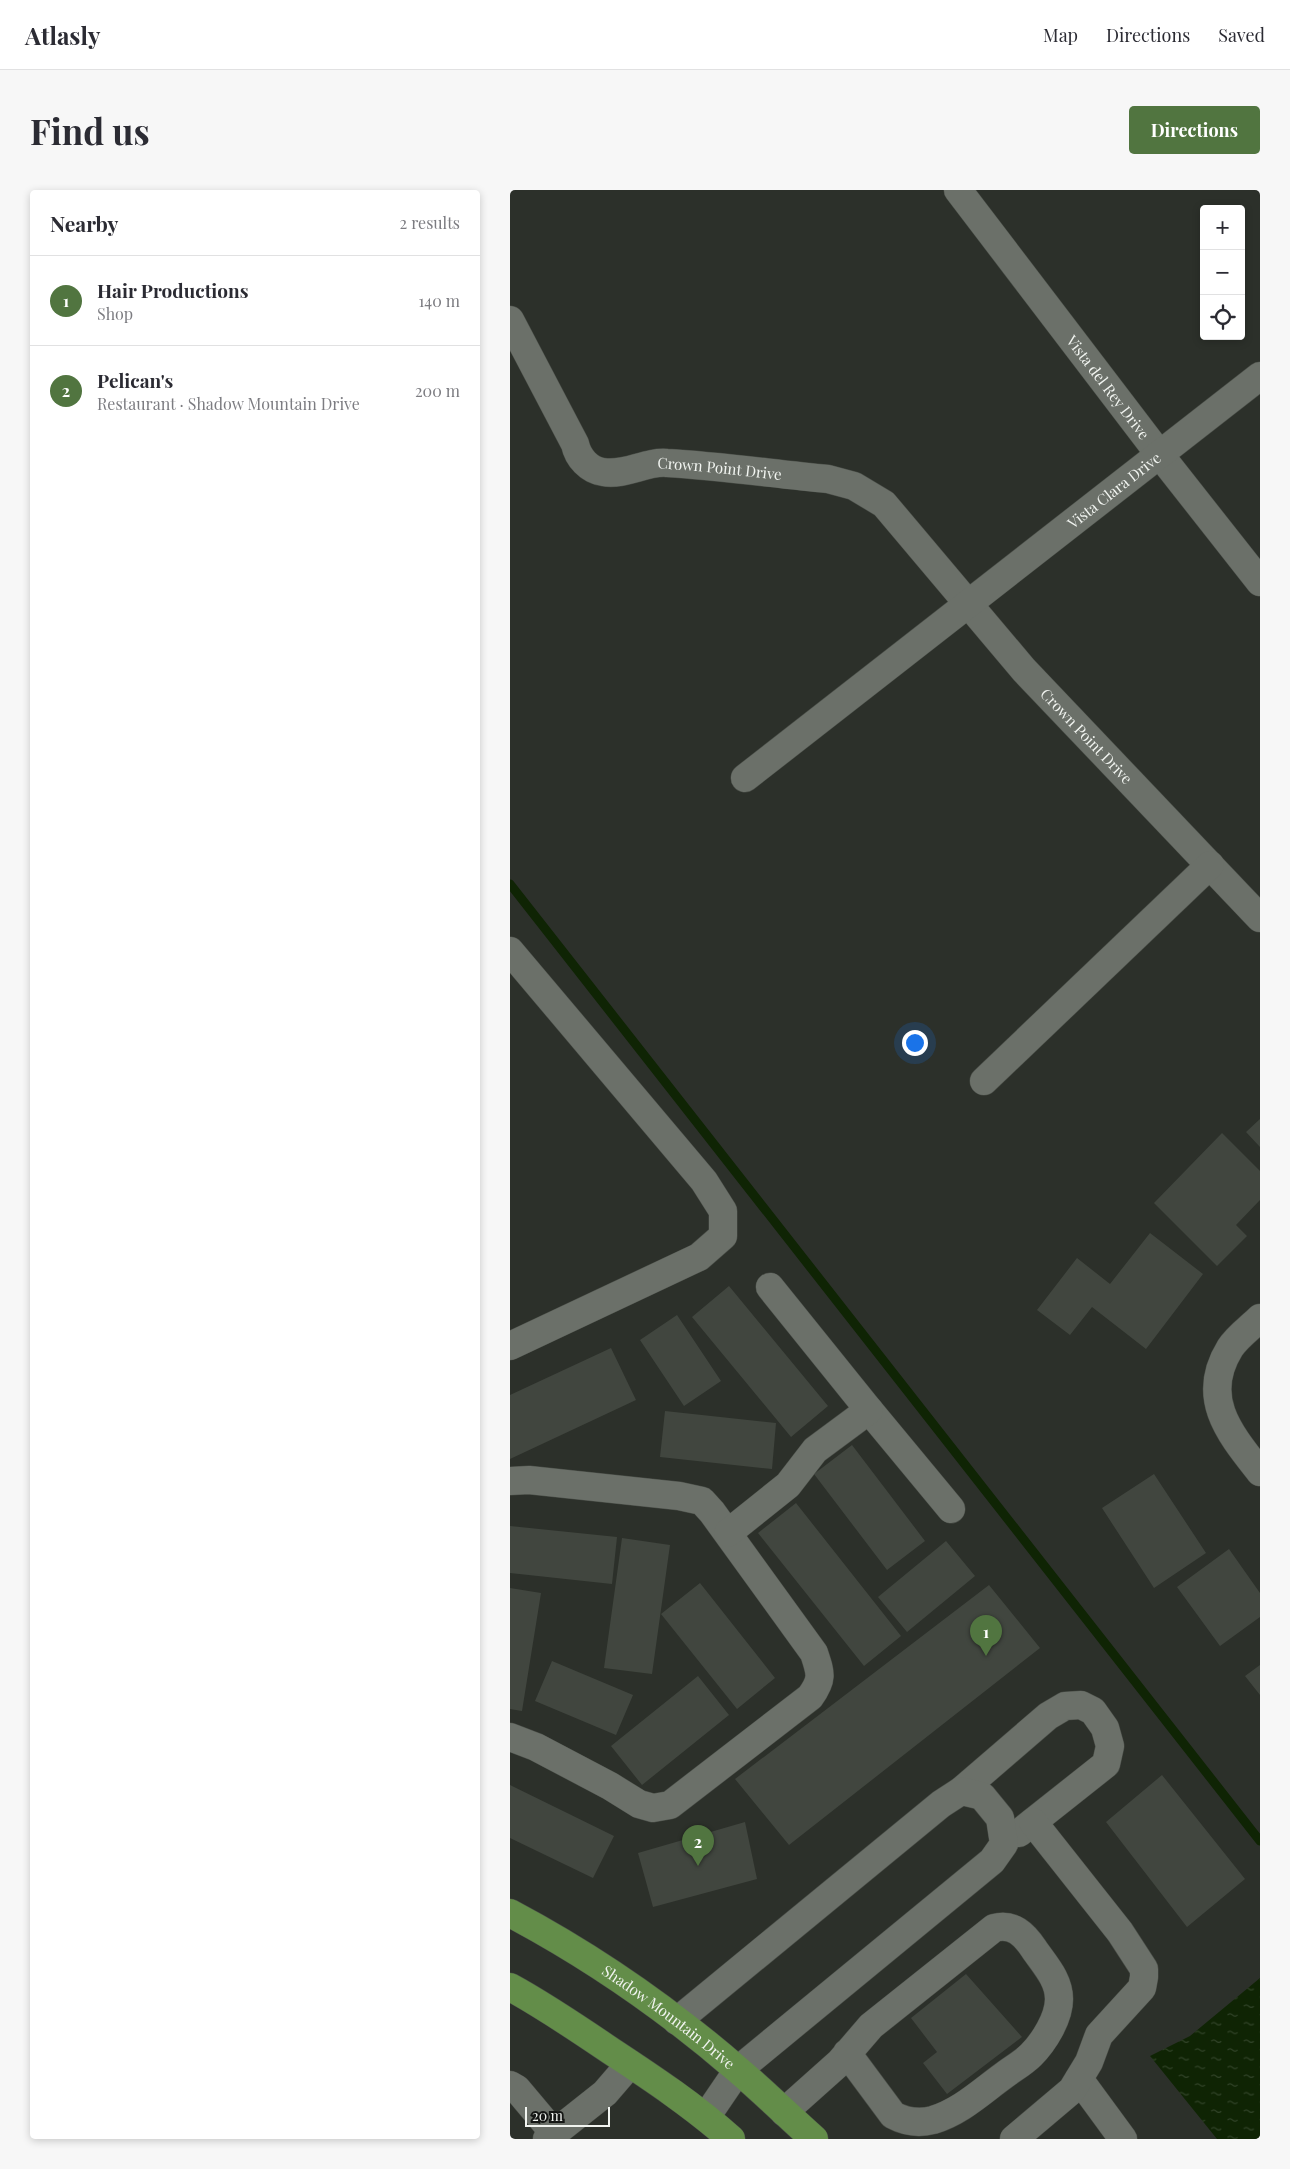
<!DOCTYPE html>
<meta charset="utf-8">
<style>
:root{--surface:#fff;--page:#f7f7f7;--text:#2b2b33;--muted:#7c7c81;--line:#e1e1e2;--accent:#517540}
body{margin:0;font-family:"Playfair Display",serif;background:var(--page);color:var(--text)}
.controls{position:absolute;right:15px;top:15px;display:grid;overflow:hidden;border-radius:5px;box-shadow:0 2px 8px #0003}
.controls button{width:45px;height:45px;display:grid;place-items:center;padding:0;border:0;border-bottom:1px solid var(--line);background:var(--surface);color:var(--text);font:25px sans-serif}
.scale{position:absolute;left:15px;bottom:12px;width:85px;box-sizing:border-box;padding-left:5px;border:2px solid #f1f4f0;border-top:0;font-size:14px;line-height:18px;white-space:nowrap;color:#f1f4f0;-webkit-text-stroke:4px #151715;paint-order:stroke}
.you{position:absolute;left:404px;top:852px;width:18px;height:18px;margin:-12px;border:4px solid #fff;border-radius:50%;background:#1a73e8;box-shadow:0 0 0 8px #1a73e833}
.badge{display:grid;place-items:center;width:32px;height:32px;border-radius:50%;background:var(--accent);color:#fff;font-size:16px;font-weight:700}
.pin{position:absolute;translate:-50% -41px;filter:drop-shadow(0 1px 2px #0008)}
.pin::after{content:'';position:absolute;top:26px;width:18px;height:15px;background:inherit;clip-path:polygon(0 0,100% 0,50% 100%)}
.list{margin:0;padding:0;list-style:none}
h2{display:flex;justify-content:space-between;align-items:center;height:65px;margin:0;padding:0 20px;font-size:21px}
h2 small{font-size:16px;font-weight:400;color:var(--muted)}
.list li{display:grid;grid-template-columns:32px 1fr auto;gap:15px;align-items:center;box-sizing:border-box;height:90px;padding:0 20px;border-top:1px solid var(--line)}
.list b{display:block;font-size:19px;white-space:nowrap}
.list p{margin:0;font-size:16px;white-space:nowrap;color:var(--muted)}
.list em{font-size:16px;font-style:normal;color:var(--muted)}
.icon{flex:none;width:28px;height:28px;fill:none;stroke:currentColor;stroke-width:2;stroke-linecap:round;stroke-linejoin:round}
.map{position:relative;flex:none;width:750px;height:1949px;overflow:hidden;border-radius:5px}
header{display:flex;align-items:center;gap:30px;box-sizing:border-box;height:70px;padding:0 25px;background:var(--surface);border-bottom:1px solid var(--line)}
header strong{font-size:24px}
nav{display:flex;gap:28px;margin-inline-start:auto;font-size:18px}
.intro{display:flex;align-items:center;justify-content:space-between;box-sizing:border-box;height:120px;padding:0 30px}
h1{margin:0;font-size:35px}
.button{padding:12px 22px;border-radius:5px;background:var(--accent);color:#fff;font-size:18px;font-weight:700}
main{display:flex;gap:30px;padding:0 30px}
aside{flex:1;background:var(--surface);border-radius:5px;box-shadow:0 2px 8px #0003}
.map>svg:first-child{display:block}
.water{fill:url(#water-ripples)}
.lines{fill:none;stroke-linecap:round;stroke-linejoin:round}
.stream{stroke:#0f2404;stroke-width:9}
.building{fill:#41463f}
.minor-casing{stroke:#494d47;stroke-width:29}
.major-casing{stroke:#494d47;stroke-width:29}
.minor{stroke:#6b7069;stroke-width:28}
.major{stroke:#638d49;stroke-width:28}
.labels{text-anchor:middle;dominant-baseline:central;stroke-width:4;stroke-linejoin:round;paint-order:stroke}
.street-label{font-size:15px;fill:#f1f4f0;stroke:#151715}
</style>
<header>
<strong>Atlasly</strong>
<nav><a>Map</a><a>Directions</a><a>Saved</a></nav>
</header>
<div class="intro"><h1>Find us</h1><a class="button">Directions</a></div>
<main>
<aside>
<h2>Nearby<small>2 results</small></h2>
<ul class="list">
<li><span class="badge">1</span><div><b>Hair Productions</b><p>Shop</p></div><em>140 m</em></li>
<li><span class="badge">2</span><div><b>Pelican's</b><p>Restaurant · Shadow Mountain Drive</p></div><em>200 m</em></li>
</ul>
</aside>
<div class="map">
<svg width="750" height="1949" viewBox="0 0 750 1949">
<defs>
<pattern id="water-ripples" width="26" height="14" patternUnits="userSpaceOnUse" patternTransform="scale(1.25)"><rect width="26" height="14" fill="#0f2404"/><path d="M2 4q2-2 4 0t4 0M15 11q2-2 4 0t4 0" fill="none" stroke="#324429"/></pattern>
</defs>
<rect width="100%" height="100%" fill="#2c302a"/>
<!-- water -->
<path class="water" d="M750 1788V1949H707L640 1866 680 1846Z"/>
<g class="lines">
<!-- stream -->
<path class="stream" d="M0 694 750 1651"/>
</g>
<!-- building -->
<path class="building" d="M750 929V957L736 942Z
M712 943 750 981V1010L726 1035 737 1046 707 1076 644 1013Z
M640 1043 693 1084 636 1159 582 1117 560 1145 527 1120 567 1068 600 1094Z
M219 1096 318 1216 281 1247 182 1127Z
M167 1125 211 1191 174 1216 130 1150Z
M101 1158 126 1210 0 1269V1205Z
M155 1221 266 1233 262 1279 150 1267Z
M342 1255 415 1351 377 1380 304 1284Z
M644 1284 696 1363 644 1398 592 1318Z
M286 1313 391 1446 354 1476 248 1343Z
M0 1336 107 1347 102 1394 0 1383Z
M112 1348 160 1355 142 1484 94 1478Z
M436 1351 465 1386 397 1442 368 1407Z
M719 1359 750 1403V1427L710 1456 667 1397Z
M190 1393 265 1488 227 1519 151 1424Z
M479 1395 530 1458 279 1655 225 1589Z
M0 1398 31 1403 12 1521 0 1519Z
M42 1471 123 1505 106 1545 25 1511Z
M750 1475V1505L735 1486Z
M188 1486 219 1525 132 1595 101 1556Z
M652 1585 735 1689 677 1737 596 1632Z
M0 1595 104 1646 83 1688 0 1648Z
M235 1632 247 1689 143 1717 128 1663Z
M456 1784 512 1847 437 1904 413 1873 427 1862 401 1828Z"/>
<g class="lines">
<defs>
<g id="minor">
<path id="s1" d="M448 0 650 265 750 392"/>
<path id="s2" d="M0 130 65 254C68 268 79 280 93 282 115 286 136 271 157 273 211 276 264 284 318 289L344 296 374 314 514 480 750 728"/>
<path id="s3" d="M235 588 750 186"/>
<path d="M0 761 194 991 213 1021V1046L189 1067 0 1156"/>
<path d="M474 891 700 675"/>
<path d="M750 1128C741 1137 727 1147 720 1158 689 1208 720 1244 750 1282"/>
<path d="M359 1220 441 1319"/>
<path d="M0 1291 19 1290 169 1306 192 1311 202 1322 304 1463C311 1484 313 1489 300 1507L160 1615 143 1618 129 1614 100 1596 26 1557 0 1547"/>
<path d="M218 1343 278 1295 305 1260 359 1220 260 1097"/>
<path d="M451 1601 538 1526 555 1516 571 1515 583 1521 595 1538 600 1556 596 1574 509 1643"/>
<path d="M167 1831 431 1614 451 1601 472 1606 490 1628 494 1654 482 1671 228 1880 196 1927"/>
<path d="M569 1889 613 1949"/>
<path d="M0 1895 7 1899 44 1943"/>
<path d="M274 1922 330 1872 361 1836 484 1738C503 1733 514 1744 524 1759 534 1774 549 1789 549 1809 549 1828 534 1852 521 1865 513 1873 502 1879 493 1886 471 1902 450 1922 423 1930 408 1934 396 1932 383 1925L337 1863"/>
<path d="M37 1949 95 1903 120 1874"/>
<path d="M504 1949 562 1900 579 1872 589 1845 632 1798 634 1787V1779L610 1742 523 1632"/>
</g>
<g id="major">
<path id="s4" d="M0 1723C81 1766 159 1820 228 1880 254 1902 278 1926 304 1949"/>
<path d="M0 1797C35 1816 67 1838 101 1861 142 1888 184 1916 221 1949"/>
</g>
</defs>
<!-- minor casing -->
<use href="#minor" class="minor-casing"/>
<!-- major casing -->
<use href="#major" class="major-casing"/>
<!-- minor -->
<use href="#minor" class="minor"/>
<!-- major -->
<use href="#major" class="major"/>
</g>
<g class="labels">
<!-- street labels -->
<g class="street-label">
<text stroke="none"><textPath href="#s1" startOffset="248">Vista del Rey Drive</textPath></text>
<text stroke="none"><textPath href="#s2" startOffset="300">Crown Point Drive</textPath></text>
<text stroke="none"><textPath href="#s3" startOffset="468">Vista Clara Drive</textPath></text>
<text stroke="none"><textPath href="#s2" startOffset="779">Crown Point Drive</textPath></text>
<text stroke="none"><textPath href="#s4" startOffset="190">Shadow Mountain Drive</textPath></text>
</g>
</g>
</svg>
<div class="controls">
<button>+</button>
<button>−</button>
<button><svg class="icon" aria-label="locate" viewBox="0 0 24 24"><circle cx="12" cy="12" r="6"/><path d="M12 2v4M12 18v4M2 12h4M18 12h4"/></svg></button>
</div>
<div class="scale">20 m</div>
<div class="you"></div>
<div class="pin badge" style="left:476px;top:1466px">1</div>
<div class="pin badge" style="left:188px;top:1676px">2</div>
</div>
</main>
